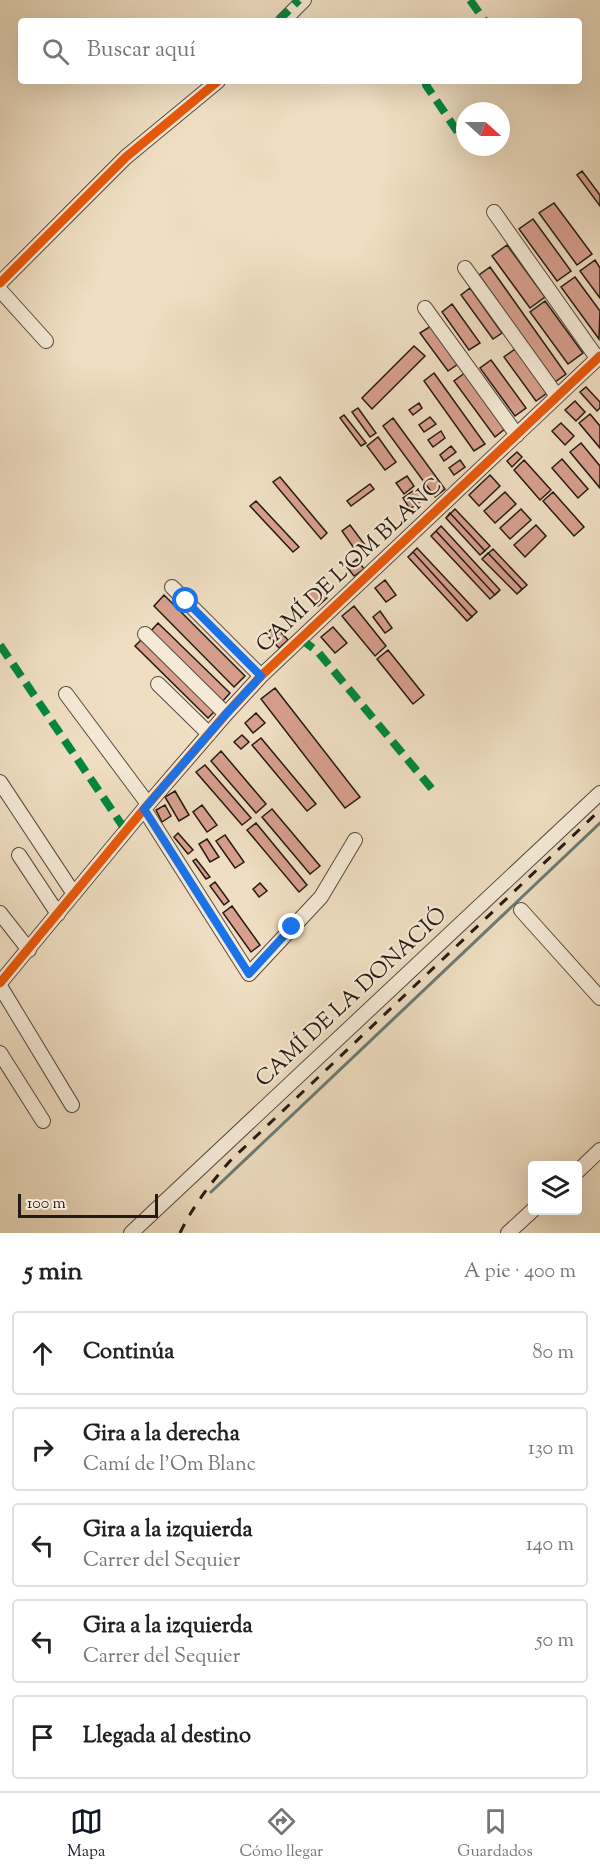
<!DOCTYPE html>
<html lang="es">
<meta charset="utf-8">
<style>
:root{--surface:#fff;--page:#f2f2f2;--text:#222;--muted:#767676;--line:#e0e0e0;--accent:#111827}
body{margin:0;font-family:"Sorts Mill Goudy",serif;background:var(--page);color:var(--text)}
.controls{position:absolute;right:18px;bottom:18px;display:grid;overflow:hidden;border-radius:6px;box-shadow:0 6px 24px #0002}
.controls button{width:54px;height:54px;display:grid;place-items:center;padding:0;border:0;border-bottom:2px solid var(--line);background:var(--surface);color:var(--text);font:30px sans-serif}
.compass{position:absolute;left:456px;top:102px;width:54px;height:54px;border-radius:50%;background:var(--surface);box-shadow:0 6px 24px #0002;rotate:111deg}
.scale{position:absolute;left:18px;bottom:15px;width:140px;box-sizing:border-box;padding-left:6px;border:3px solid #251914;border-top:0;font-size:16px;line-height:21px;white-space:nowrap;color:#251914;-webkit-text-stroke:4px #f5ead7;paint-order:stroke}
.stop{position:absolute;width:18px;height:18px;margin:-14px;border:4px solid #1a73e8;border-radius:50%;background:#fff}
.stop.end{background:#1a73e8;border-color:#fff;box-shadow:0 2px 6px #0008}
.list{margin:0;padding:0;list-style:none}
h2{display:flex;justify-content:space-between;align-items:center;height:78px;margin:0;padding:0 24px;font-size:26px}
h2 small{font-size:20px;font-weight:400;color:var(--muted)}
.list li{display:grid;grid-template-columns:39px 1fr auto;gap:18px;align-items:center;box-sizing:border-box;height:84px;margin:0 12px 12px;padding:0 12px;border:2px solid var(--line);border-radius:6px}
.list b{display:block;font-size:22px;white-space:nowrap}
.list p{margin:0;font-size:20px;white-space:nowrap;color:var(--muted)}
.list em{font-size:20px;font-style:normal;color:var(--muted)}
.icon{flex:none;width:33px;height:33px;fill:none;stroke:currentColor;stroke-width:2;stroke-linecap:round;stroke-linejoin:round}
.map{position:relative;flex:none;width:600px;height:1233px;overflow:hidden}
.search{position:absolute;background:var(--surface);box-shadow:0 6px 24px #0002;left:18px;right:18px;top:18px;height:66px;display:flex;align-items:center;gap:15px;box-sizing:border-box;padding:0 21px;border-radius:6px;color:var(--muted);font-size:22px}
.sheet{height:558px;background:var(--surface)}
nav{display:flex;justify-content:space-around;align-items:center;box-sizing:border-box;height:84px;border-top:2px solid var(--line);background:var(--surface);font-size:16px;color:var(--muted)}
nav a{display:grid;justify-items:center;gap:3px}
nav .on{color:var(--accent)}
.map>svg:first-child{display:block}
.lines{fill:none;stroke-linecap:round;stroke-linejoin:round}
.stream{stroke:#6b7a76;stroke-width:3}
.building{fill:#d89f8e;stroke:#251914;stroke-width:1.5}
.minor-casing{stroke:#584a40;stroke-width:16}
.minor{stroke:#f5ead7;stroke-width:14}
.rail{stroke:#251914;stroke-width:3;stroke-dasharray:10 10;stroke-linecap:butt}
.quiet{stroke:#00873e;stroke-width:8;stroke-dasharray:15 8;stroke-linecap:butt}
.cycleway-casing{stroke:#f5ead7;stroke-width:13}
.cycleway{stroke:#e8590c;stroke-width:9}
.route{stroke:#1a73e8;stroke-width:8}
.labels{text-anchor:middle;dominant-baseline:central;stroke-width:4.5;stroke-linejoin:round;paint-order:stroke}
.street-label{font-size:22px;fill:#251914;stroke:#f5ead7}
</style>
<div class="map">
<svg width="600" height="1233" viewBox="0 0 600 1233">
<rect width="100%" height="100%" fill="#efdec2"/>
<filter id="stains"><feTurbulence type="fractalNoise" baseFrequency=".00333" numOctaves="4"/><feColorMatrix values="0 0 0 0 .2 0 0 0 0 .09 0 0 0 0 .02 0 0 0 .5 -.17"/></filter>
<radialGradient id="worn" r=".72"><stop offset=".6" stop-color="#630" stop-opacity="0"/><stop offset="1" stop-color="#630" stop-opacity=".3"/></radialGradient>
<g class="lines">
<!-- stream -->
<path class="stream" d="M211 1192 600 823"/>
</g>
<!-- building -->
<path class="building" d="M582 171 600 195V206L577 175Z
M554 203 592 254 577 265 539 213Z
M533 219 571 271 557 281 519 229Z
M507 245 545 297 530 308 492 256Z
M595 260 600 268V298L580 271Z
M490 267 566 374 555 382 479 275Z
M575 277 600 311 599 339 561 287Z
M470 288 502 333 493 339 461 295Z
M545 301 583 353 568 364 530 312Z
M452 304 480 343 469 350 442 312Z
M431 326 458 364 448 371 420 333Z
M414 346 425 356 372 409 362 398Z
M515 349 547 393 536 401 504 357Z
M491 360 526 408 515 416 480 368Z
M466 372 506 428 495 437 454 381Z
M434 373 485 444 474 451 424 381Z
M586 387 600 402V408L597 411 580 392Z
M575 401 585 412 576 421 565 410Z
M419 403 422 408 413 415 409 410Z
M358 408 376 433 370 437 352 412Z
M590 414 600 426V448L579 423Z
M344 415 366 443 361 446 340 418Z
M430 417 436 424 424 432 419 425Z
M393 418 445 489 435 497 383 426Z
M561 423 574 436 565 445 552 431Z
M441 431 445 438 433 447 428 440Z
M378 437 396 462 385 470 367 446Z
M581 443 600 466V488L570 452Z
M451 446 456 452 444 461 440 455Z
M517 452 522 457 512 467 507 461Z
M562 459 588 489 578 498 552 468Z
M460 460 465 467 454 475 449 468Z
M524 460 551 490 540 500 514 470Z
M490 475 500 486 479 506 469 495Z
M407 476 414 486 404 494 396 483Z
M280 477 327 533 321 539 273 482Z
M370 484 374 489 351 506 347 501Z
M417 488 425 498 410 509 403 498Z
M505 492 516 504 495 523 484 511Z
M553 492 584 527 574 536 543 501Z
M256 501 299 547 293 552 250 506Z
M455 509 490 546 480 555 446 518Z
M521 509 531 520 510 539 500 528Z
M450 513 485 551 480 555 446 518Z
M350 525 365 545 356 551 342 531Z
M536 525 546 536 525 557 514 545Z
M441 526 500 590 495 595 436 531Z
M441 526 500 590 490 599 431 536Z
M417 548 477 612 467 621 408 557Z
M493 549 527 585 517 594 482 559Z
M413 552 472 617 467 621 408 557Z
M488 553 522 589 517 594 482 559Z
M357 559 364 569 354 576 347 567Z
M385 580 396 595 386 602 375 588Z
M316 586 327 598 318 606 307 594Z
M164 595 245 676 234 687 154 606Z
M354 606 386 646 375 656 342 616Z
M380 611 392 628 385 633 373 617Z
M158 623 230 693 222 702 150 632Z
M275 626 288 640 279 648 266 634Z
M333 627 347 643 335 653 321 637Z
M143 638 216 710 208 718 135 646Z
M388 650 424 695 413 704 377 659Z
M275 688 360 797 345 808 261 699Z
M256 713 265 723 253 733 245 723Z
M242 735 249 742 241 749 234 742Z
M261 738 316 804 307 811 252 745Z
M221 751 266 804 256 813 211 761Z
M205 765 251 818 242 825 196 772Z
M175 791 189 815 179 821 165 797Z
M165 805 171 816 162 822 156 810Z
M202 805 217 825 207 832 193 812Z
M272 809 320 866 310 874 262 817Z
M256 823 307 885 299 892 247 830Z
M178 833 193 850 188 854 174 837Z
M225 835 244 862 235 868 216 841Z
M207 839 219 857 210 862 199 844Z
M196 859 210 877 206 879 193 861Z
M215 882 229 901 224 905 210 886Z
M260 883 267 891 259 897 253 889Z
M232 906 260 945 251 952 223 913Z"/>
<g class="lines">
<defs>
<path id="minor" d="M283 21 304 0
M494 212 597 358
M465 268 557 396
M0 283 126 157 218 81
M0 290 46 341
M425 308 517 435
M172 587 261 676
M145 634 226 714
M158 684 209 734
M66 694 148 804
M0 782 74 894
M144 809 249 974 321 897 355 840
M19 855 58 914
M521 910 600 998
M0 913 29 950
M0 983 144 809 226 714 261 676 600 356
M0 986 72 1105
M0 1053 43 1121
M578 1171 600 1150
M131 1233 600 793
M508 1233 533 1210"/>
</defs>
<!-- minor casing -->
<use href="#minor" class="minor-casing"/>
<!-- minor -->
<use href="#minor" class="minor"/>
<!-- rail -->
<path class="rail" d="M180 1233C193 1206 210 1184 230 1161L600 810"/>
<!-- quiet -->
<path class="quiet" d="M470 0 485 21
M278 21 299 0
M428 81 426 85 459 134
M301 639 318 652 432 789
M0 645 126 831"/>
<defs>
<path id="cycleway" d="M0 283 126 157 218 81
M0 983 144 809 226 714 261 676 600 356"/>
</defs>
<!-- cycleway casing -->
<use href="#cycleway" class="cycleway-casing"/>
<!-- cycleway -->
<use href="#cycleway" class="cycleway"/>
</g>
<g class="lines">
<!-- route -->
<path class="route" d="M186 601 261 676 226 714 144 809 249 974 292 927"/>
</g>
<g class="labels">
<!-- street labels -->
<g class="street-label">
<text transform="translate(350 566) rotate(-43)">CAMÍ DE L'OM BLANC</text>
<text transform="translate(352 998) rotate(-43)">CAMÍ DE LA DONACIÓ</text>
</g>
</g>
<rect width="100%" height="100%" filter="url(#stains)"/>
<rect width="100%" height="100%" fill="url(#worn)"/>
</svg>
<div class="controls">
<button><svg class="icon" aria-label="layers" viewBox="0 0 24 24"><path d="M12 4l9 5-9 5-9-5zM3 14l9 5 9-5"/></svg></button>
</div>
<svg class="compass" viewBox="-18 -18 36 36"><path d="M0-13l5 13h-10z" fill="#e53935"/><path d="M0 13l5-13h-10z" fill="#767676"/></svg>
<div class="scale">100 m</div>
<div class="stop" style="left:186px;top:601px"></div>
<div class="stop end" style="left:292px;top:927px"></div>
<div class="search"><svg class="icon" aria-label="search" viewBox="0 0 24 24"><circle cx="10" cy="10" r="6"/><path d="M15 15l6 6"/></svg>Buscar aquí</div>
</div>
<section class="sheet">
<h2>5 min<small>A pie · 400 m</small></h2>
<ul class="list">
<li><svg class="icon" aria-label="ahead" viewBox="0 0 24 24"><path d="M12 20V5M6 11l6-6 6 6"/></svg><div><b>Continúa</b></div><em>80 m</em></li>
<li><svg class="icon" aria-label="right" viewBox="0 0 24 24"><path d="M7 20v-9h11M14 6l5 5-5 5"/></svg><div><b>Gira a la derecha</b><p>Camí de l'Om Blanc</p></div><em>130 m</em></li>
<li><svg class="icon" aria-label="left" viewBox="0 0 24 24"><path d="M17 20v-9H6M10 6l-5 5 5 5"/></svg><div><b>Gira a la izquierda</b><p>Carrer del Sequier</p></div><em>140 m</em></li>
<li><svg class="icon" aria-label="left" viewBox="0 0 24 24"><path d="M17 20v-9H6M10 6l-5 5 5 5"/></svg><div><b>Gira a la izquierda</b><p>Carrer del Sequier</p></div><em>50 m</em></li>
<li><svg class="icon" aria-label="arrive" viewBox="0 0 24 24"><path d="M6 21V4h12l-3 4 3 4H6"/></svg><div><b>Llegada al destino</b></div></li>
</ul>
</section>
<nav>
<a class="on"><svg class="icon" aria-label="map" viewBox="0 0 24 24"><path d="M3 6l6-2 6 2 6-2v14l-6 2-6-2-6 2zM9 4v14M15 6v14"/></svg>Mapa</a>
<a><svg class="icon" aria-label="directions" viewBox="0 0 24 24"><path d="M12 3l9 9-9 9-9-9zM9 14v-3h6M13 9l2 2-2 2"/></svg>Cómo llegar</a>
<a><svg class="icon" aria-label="saved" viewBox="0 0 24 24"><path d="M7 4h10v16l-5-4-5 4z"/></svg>Guardados</a>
</nav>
